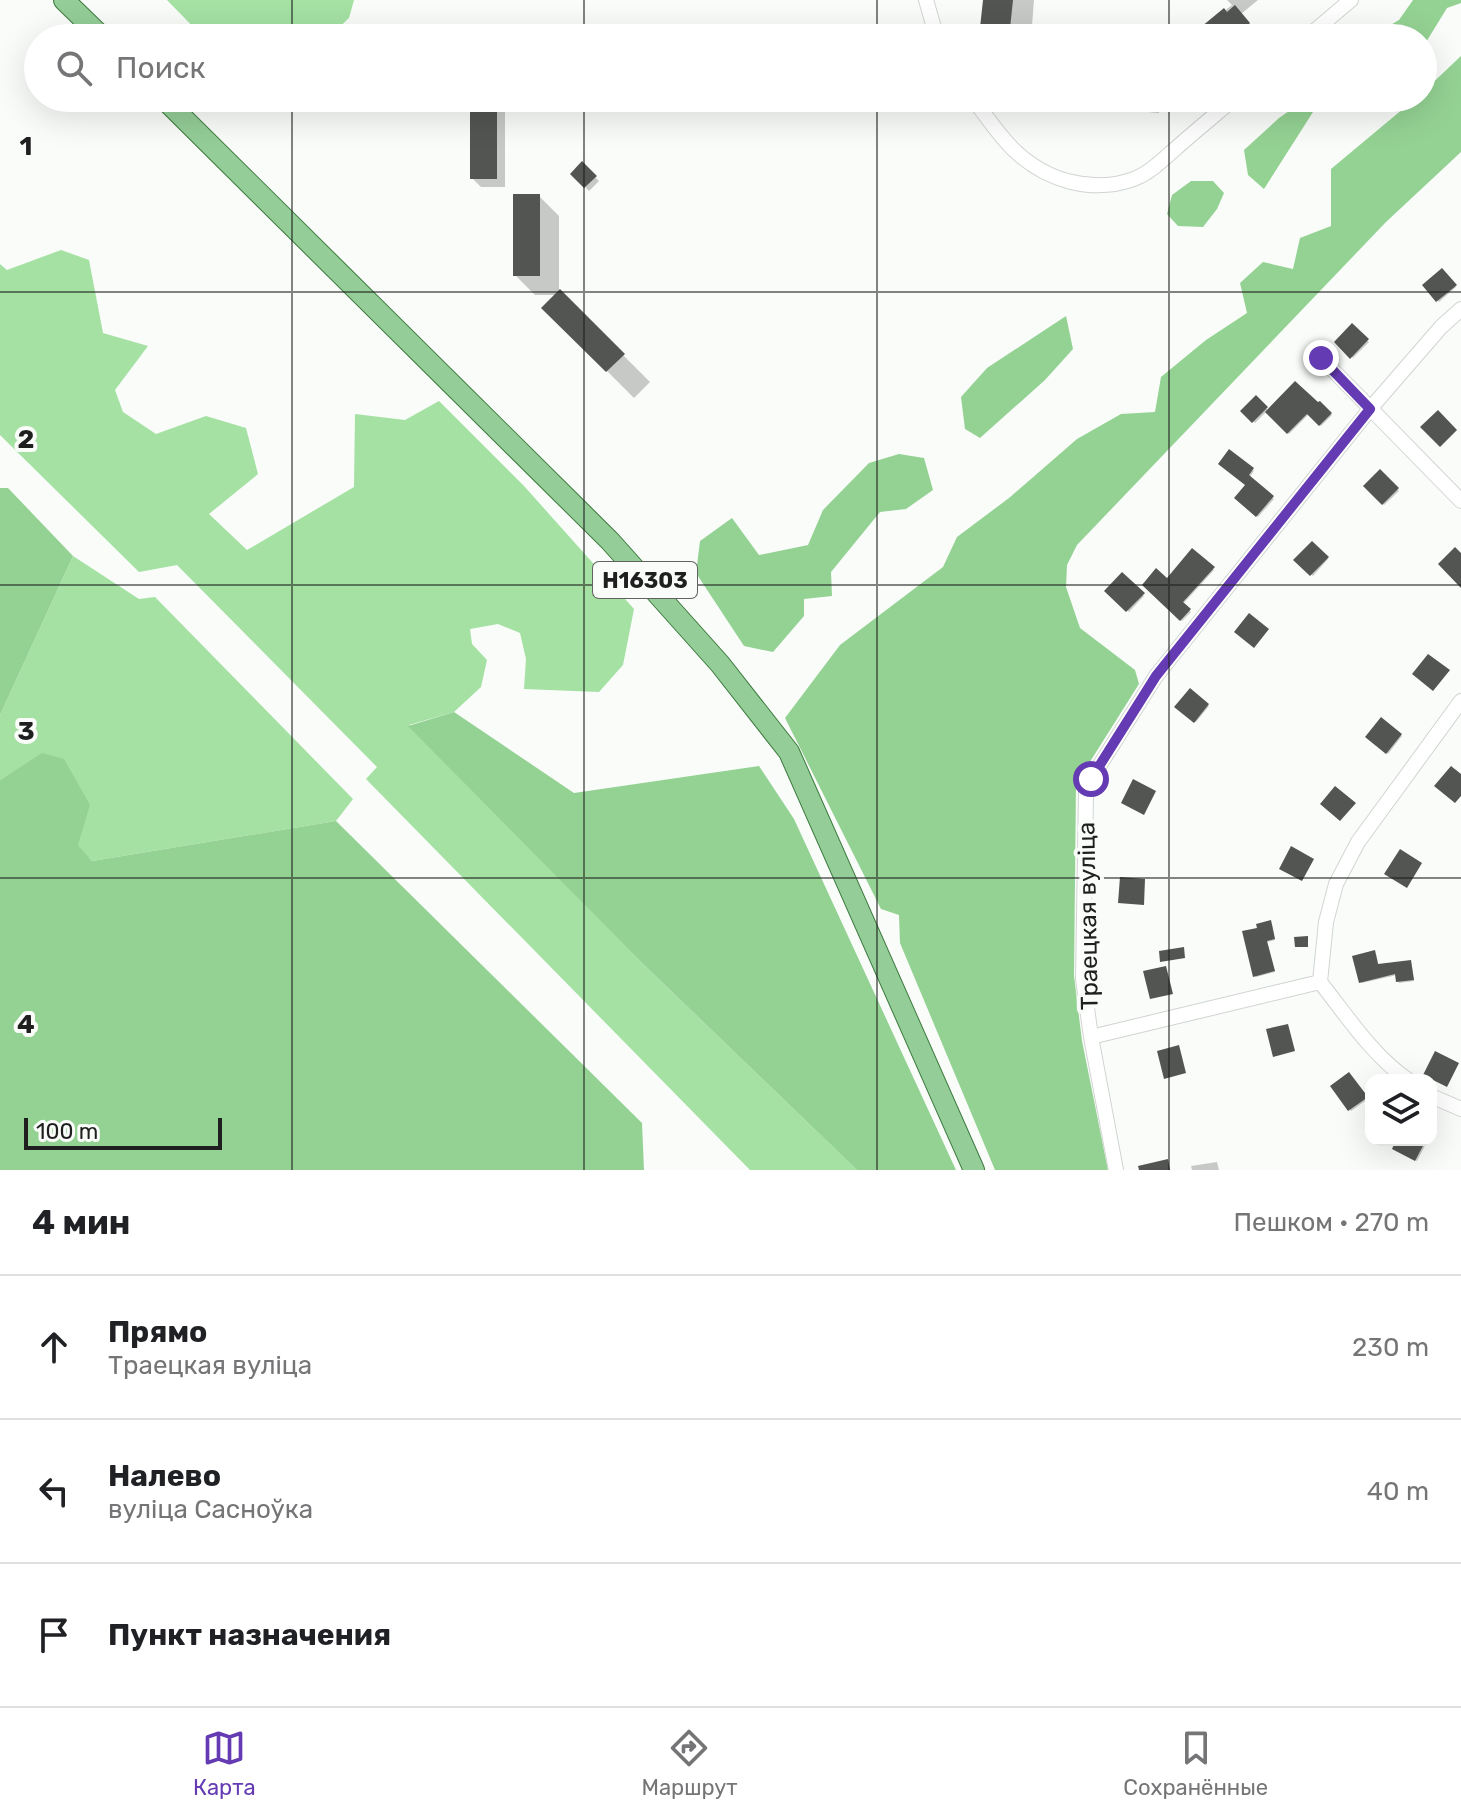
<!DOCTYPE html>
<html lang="ru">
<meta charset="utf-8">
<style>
:root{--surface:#fff;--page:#f2f2f2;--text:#202124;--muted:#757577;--line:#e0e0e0;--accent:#653bb3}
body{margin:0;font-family:Rubik,sans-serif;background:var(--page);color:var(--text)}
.controls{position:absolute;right:24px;bottom:24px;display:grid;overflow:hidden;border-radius:16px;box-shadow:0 8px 32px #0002}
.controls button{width:72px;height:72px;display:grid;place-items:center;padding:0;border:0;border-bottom:2px solid var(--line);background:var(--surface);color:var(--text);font:40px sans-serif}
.scale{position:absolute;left:24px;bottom:20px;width:198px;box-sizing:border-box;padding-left:8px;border:4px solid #1e1f1e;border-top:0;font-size:22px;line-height:28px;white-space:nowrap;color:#1e1f1e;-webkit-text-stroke:6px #f9fcf9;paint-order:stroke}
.stop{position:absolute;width:24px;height:24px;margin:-18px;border:6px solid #653bb3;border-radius:50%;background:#fff}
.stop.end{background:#653bb3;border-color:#fff;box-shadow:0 2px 8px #0008}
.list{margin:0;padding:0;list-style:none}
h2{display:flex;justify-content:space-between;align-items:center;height:104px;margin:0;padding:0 32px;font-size:34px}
h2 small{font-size:26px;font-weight:400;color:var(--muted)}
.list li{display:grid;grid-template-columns:52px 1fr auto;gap:24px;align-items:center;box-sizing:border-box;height:144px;padding:0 32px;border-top:2px solid var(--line)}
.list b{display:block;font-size:30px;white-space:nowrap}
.list p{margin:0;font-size:26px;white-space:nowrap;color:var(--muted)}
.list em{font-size:26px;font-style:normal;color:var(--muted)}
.icon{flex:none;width:44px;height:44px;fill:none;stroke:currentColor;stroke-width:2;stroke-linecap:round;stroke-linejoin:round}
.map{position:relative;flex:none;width:1461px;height:1170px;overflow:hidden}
.search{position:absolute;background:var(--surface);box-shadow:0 8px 32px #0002;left:24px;right:24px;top:24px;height:88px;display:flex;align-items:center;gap:20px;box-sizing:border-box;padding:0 28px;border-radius:44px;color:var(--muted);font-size:30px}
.sheet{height:536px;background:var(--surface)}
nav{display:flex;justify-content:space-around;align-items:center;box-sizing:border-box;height:112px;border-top:2px solid var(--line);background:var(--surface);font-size:22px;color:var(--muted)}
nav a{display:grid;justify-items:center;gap:4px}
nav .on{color:var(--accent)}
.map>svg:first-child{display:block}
.green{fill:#a4e1a3}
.forest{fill:#94d293}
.shadow{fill:#0003}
.building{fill:#525552}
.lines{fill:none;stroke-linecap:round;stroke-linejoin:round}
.minor-casing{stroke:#d1d5d1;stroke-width:16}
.primary-casing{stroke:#3d7a3f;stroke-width:22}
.minor{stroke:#fff;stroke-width:14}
.primary{stroke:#94cd97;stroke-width:20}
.route{stroke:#653bb3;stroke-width:10}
.grid{fill:none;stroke:#1e1f1e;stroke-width:2;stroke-opacity:0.55}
.labels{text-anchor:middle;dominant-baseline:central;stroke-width:8;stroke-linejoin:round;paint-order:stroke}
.shield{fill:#f9fcf9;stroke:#606160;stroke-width:2}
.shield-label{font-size:22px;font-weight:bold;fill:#1e1f1e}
.street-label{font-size:24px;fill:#1e1f1e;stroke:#f9fcf9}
.grid-label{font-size:26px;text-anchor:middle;font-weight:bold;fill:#1e1f1e;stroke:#f9fcf9;stroke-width:8;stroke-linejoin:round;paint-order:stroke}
</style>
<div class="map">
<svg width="1461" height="1170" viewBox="0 0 1461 1170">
<rect width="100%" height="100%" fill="#f9fcf9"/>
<!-- green -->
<path class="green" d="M167 0H354L349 18 328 38H204Z
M61 250 89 260 103 333 148 346 115 390 123 412 156 434 206 416 246 428 258 474 209 514 247 550 354 487 355 414 405 420 439 401 524 486 634 609 623 665 599 692 524 689 526 659 520 633 498 624 470 629 472 644 487 660 481 687 454 712 409 725 641 962 857 1170H750L366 779 377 767 177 565 139 572 0 435V264L7 270Z
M73 556 139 599 155 597 353 799 336 821 92 861 78 846 42 754 0 780V715Z"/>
<!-- forest -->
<path class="forest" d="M1413 0H1461V3L1447 8 1423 47V38H1369L1399 20Z
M1461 56V152L1386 222 1077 545 1067 565 1066 587 1080 628 1135 670 1139 684 1076 784 1074 976 1082 1041 1108 1170H995L900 943 899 915 881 909 785 718 840 645 943 567 957 537 1009 498 1077 439 1121 414 1155 412 1161 377 1206 340 1247 313 1240 283 1263 262 1293 269 1300 238 1331 226V169L1416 98H1423V92Z
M1302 102 1313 112 1264 189 1248 175 1244 150 1279 118Z
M1191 181H1213L1224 193 1217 209 1203 227 1178 226 1167 214 1172 195Z
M1066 316 1073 349 1045 380 980 438 965 429 961 397 987 368Z
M899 454 924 458 933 490 906 509 880 512 831 572 832 596 804 599V616L773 652 744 646 696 573 700 541 732 518 759 555 808 545 823 510 869 463Z
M0 488H8L73 556 0 715Z
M454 712 574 793 759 766 794 819 956 1170H857L641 962 408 726Z
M42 753 64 759 90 805 78 845 92 861 336 821 642 1123 644 1170H0V780Z"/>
<!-- shadow -->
<path class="shadow" d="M985 0H1034L1031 38H983L982 36Z
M1227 0H1258L1241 14 1263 38H1198L1207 31 1204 27 1232 5Z
M472 98H505V187H481L472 178Z
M1025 98H1207L1203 102 1200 99 1192 106 1190 104 1181 110 1159 109V113L1136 111 1131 107 1111 105 1110 109 1087 107 1083 103 1061 101V105L1036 104 1032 99Z
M582 164 599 181 589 191 572 174Z
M539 196 559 216V291L650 382 634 398 544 308 557 295H535L515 275Z
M1442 271 1456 287 1439 302 1425 285Z
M1352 326 1369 342 1353 358 1336 342Z
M1256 398 1269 411 1318 405 1320 404 1332 415 1321 426 1309 414 1289 434 1267 411 1255 423 1243 411Z
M1230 452 1254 471 1249 478 1274 499 1258 517 1237 498 1248 485Z
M1380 471 1399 491 1384 505 1365 486Z
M1312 544 1328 559 1313 576 1296 560Z
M1193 551 1214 570 1183 604 1191 612 1182 621 1144 584 1167 581Z
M1122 575 1144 596 1129 612 1106 591Z
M1190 691 1209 706 1196 722 1177 707Z
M1382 720 1402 736 1388 754 1368 737Z
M1272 924 1275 940 1267 942 1275 972 1256 977 1255 976Z
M1376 954 1379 966 1411 962 1414 981 1399 983 1397 975 1362 983 1361 982Z
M1349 1074 1368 1099 1351 1111 1333 1086Z
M1398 1140H1428L1417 1161 1395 1150Z
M1217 1162 1219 1170H1192L1191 1166Z"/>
<!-- building -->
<path class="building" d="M983 0H1013L1009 38 979 37Z
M1235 5 1250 23 1239 32 1244 38H1195L1204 30 1201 27 1224 8 1227 12Z
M470 98H497V179H470Z
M582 161 597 176 584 188 570 174Z
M513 194H540V276H513Z
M1442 268 1457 285 1436 302 1422 285Z
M560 289 625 354 606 372 541 308Z
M1352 323 1369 339 1350 359 1334 342Z
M1295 381 1318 402 1320 401 1332 413 1319 426 1307 414 1287 434 1265 412Z
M1256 395 1268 407 1252 423 1240 411Z
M1438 410 1457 430 1440 447 1420 427Z
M1229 449 1254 468 1249 475 1274 496 1256 517 1234 498 1245 485 1218 464Z
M1380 469 1399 488 1382 505 1363 486Z
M1312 541 1329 557 1310 576 1293 560Z
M1455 547 1461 553V588L1438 564Z
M1192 548 1215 567 1183 602 1191 609 1180 621 1142 585 1156 568 1167 578Z
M1122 572 1145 593 1126 612 1104 591Z
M1249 613 1269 629 1254 648 1234 632Z
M1428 654 1450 670 1433 691 1412 674Z
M1190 688 1209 704 1194 723 1174 707Z
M1381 717 1402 734 1386 754 1365 737Z
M1451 766 1461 774V796L1455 803 1434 786Z
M1133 779 1156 791 1144 815 1121 803Z
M1335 786 1356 803 1340 821 1320 804Z
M1291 846 1314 859 1302 881 1279 869Z
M1400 849 1422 863 1407 888 1384 874Z
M1120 877 1145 879 1144 905 1118 903Z
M1271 920 1275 939 1267 941 1275 971 1253 977 1242 931 1257 928 1256 924Z
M1308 936V947H1295L1294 937Z
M1184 947 1185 958 1160 962 1159 951Z
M1375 950 1378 964 1411 960 1414 980 1396 982 1395 974 1359 983 1352 956Z
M1166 966 1173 994 1150 999 1143 971Z
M1288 1024 1295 1051 1273 1057 1266 1029Z
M1179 1045 1186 1073 1164 1079 1157 1051Z
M1435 1051 1459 1063 1447 1087 1423 1075Z
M1349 1072 1368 1097 1348 1111 1330 1086Z
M1396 1140H1426L1415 1161 1392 1149Z
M1168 1159 1170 1170H1139L1138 1166Z"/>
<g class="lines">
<defs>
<path id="minor" d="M926 0 937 38
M1306 38 1351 0
M972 98C986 115 999 136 1015 151 1047 181 1092 194 1134 179 1150 173 1162 160 1174 150 1194 132 1215 115 1235 98
M1321 358 1461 501
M1320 982C1347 1016 1372 1055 1408 1080
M1091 1037 1320 982 1326 922 1336 884 1358 842 1461 701
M1431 1096 1461 1109
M1116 1170 1091 1037 1083 979 1086 793 1091 779 1156 676 1370 409 1441 327 1461 309"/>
<path id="primary" d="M64 0 103 38
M163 98 610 541 720 664 789 752 974 1170"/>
</defs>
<!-- minor casing -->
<use href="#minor" class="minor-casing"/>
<!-- primary casing -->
<use href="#primary" class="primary-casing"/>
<!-- minor -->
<use href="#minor" class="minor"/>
<!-- primary -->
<use href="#primary" class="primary"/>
</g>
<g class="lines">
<!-- route -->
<path class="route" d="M1091 779 1156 676 1370 409 1321 358"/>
</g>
<!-- grid -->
<path class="grid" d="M292 0V38M584 0V38M877 0V38M1169 0V38M292 98V1170M584 98V1170M877 98V1170M1169 98V1170M0 292H1461M0 585H1461M0 878H1461"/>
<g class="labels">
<!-- shield labels -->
<rect class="shield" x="593" y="562" width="104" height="36" rx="6"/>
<g class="shield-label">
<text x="645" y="580">Н16303</text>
</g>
<!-- street labels -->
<g class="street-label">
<text transform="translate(1088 916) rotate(-91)">Траецкая вуліца</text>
</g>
</g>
<g class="grid-label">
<text x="26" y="155">1</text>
<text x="26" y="448">2</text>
<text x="26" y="740">3</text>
<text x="26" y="1033">4</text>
</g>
</svg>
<div class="controls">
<button><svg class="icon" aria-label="layers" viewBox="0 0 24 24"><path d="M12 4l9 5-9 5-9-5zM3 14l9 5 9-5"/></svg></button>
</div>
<div class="scale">100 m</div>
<div class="stop" style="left:1091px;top:779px"></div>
<div class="stop end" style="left:1321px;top:358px"></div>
<div class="search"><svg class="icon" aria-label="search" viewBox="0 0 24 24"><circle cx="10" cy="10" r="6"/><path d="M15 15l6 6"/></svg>Поиск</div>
</div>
<section class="sheet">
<h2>4 мин<small>Пешком · 270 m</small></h2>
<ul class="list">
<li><svg class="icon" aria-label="ahead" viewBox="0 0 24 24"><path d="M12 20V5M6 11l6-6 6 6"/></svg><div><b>Прямо</b><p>Траецкая вуліца</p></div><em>230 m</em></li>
<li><svg class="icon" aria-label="left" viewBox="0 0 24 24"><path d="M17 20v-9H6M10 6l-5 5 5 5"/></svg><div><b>Налево</b><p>вуліца Сасноўка</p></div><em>40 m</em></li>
<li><svg class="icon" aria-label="arrive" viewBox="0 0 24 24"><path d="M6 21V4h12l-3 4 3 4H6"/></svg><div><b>Пункт назначения</b></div></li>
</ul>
</section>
<nav>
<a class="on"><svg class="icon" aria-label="map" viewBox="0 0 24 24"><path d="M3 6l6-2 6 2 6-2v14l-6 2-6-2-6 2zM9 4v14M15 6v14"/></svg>Карта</a>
<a><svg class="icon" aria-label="directions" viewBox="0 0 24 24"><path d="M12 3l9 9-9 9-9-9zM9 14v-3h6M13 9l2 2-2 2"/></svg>Маршрут</a>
<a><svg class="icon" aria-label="saved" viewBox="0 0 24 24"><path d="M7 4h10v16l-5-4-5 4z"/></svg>Сохранённые</a>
</nav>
